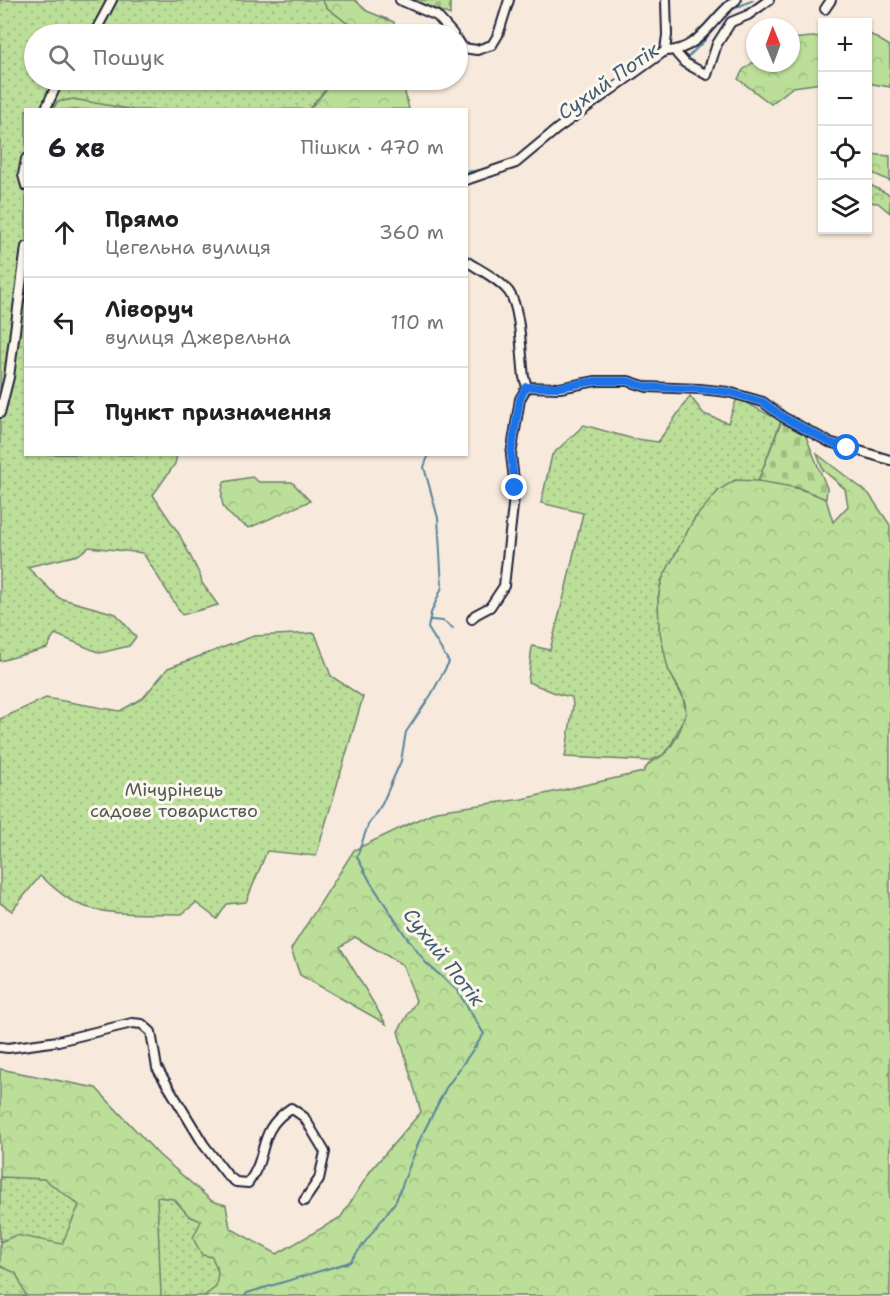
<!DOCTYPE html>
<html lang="uk">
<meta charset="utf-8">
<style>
:root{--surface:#fff;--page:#f2f2f2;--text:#202124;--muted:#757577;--line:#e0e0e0}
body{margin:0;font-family:"Shantell Sans",sans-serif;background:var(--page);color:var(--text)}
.controls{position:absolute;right:18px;top:18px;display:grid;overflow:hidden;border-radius:0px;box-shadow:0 2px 4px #0004}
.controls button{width:54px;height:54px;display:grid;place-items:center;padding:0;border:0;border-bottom:2px solid var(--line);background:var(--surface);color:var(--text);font:30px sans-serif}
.compass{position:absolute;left:746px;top:18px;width:54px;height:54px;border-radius:50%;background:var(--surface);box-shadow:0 2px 4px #0004;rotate:359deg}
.stop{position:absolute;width:18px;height:18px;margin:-14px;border:4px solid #1a73e8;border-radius:50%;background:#fff}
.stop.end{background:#1a73e8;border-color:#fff;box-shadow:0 2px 6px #0008}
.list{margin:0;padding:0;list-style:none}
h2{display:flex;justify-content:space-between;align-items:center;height:78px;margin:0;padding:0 24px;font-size:26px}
h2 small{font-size:20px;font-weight:400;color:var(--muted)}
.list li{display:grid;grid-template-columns:39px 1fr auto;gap:18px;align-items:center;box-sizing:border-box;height:90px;padding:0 24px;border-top:2px solid var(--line)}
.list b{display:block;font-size:22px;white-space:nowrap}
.list p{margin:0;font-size:20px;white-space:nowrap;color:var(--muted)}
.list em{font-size:20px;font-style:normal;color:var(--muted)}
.icon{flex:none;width:33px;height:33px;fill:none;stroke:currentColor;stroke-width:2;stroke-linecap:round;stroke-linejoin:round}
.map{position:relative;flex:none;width:890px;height:1296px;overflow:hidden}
.search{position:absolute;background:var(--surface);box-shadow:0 2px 4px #0004;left:24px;top:24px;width:444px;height:66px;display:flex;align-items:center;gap:15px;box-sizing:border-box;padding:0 21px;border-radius:33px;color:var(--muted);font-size:22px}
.panel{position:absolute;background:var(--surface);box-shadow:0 2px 4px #0004;left:24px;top:108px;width:444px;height:348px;border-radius:0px}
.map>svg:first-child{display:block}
.green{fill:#bbde98;stroke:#6e806a;stroke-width:1.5}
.forest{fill:url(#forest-crowns);stroke:#6e806a;stroke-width:1.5}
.cemetery{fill:url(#cemetery-stones);stroke:#6e806a;stroke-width:1.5}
.garden{fill:url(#garden-dots);stroke:#6e806a;stroke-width:1.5}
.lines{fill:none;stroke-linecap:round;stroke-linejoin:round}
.stream{stroke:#59849d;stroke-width:2}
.street-casing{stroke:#22223b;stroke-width:12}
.street{stroke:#fbf7ec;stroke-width:8}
.route{stroke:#1a73e8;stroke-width:8}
.labels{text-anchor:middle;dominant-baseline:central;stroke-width:6;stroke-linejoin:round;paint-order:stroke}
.park-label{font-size:18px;fill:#505a57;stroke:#fbf7ec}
.water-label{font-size:20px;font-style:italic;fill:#425b74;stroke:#fbf7ec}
</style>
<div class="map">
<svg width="890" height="1296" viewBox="0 0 890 1296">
<defs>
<pattern id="forest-crowns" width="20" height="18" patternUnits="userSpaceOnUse" patternTransform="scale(1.5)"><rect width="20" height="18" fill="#bbde98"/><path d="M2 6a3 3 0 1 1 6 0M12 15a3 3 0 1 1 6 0" fill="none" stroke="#a0be84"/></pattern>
<pattern id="cemetery-stones" width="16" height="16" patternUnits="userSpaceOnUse" patternTransform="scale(1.5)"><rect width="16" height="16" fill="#bbde98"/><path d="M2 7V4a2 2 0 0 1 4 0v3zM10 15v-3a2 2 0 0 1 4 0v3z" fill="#a0be84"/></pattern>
<pattern id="garden-dots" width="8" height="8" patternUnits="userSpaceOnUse" patternTransform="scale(1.5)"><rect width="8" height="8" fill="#bbde98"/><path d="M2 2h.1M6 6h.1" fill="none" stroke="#a0be84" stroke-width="1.8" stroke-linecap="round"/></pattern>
</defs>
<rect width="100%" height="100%" fill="#f7eadc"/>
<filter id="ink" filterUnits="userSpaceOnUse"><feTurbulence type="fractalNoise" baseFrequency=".0167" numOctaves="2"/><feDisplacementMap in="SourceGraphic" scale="12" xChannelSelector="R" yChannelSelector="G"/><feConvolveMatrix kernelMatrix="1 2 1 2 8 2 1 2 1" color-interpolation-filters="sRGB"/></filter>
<g filter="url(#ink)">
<!-- green -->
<path class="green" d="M73 99 134 109 53 110 57 102Z"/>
<!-- forest -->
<path class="forest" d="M322 0H355L367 11 394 22 395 34H361L326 7Z
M868 33 890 46V87L868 83Z
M822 36V83L793 87 771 104 738 79 743 70 755 61V63H791V39Z
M334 80H402L409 109 309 110Z
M868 154 890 156V181L868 171Z
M868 184 890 195V213L878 203 868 202Z
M817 454 869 494 890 525V1296H0V1069L96 1088 159 1155 212 1201 226 1205 230 1228 277 1254 341 1217 371 1170 421 1112 398 1031 416 1001 403 965 355 937 340 947 386 1024 300 975 291 949 354 850 436 811 522 799 643 772C652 758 653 763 663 755 673 747 682 728 685 715 689 698 674 683 668 669 663 658 661 641 659 629 657 614 657 598 661 584 668 556 706 492 733 481 753 474 807 490 826 499L833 522 848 506 845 489 823 470Z
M252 477 259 482H292L310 501 249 528C228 515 216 509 224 482Z"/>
<!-- cemetery -->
<path class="cemetery" d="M413 0H450V15Z
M783 417 802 427 827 488 826 499 799 488 758 481Z"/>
<!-- garden -->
<path class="garden" d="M0 0H322L326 7 361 34H34V80H334L309 109 135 110 73 99 57 102 53 109 26 110V454L177 455 175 464 153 495 179 534 200 575 202 583 218 605 182 615 143 553 89 547 78 555 27 567 59 598 116 614 136 637 129 646 100 653 55 634 47 648 0 661Z
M690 396 704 414 728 423 737 398 781 421 758 481 735 480 719 490 694 519 661 581 658 599 659 628 668 669 683 698 686 713 672 743 663 755 650 761 565 757 573 706 572 697 558 694 528 682 532 646 550 650 564 596 583 513 541 503 552 455 584 425 630 438 658 442Z
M315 633 331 676 363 697 316 856 267 851 246 902 227 904 217 919 196 903 182 914C149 913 108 917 78 904 65 899 52 885 40 876L12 911 0 903V719L46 698 120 711 143 698 168 668 254 636Z
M0 1177 44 1179 79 1205 62 1244 16 1235 0 1242Z
M157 1197 174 1199 189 1216 201 1221 193 1238 202 1255 212 1257 218 1272 216 1287 204 1296H161Z
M0 1266 16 1273 26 1296H0Z"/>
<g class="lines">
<!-- stream -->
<path class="stream" d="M729 11 753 0
M681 53 688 57 705 40 717 24
M466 172 487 169
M431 620 443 621 453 628
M245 1296 247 1293 350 1262 396 1201 420 1139 446 1088 484 1034 457 990 426 963 405 935 371 883 357 857 368 825 382 804 401 761 406 732 431 695 449 662 428 628 431 613 442 587 438 518 424 467 429 454"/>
<defs>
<path id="street" d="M400 0 437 16 453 34
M825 9 831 0
M94 34 112 0
M458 40 463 48 477 50 492 45 498 35 509 0
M665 51 667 35 666 0
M677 54 685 63 707 75 717 44 731 22 748 15 769 0
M45 110 59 80
M26 159 23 175 26 186
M466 180 516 163 557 129 665 51C699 52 712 17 736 0
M466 261C480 270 499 279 509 292 521 309 521 355 524 377L527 387
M527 387 560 388 596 381H628L647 387 700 389 728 392 763 402 783 417 829 442 890 460
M0 413 9 377 26 247
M472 619 475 615 490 607 504 586 515 488 511 455 520 399 527 387
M0 1047 8 1048 58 1041 132 1023 142 1024 151 1032 157 1068 204 1145 228 1176 236 1182 248 1183C270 1154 255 1132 291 1108L304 1117 325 1152 319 1179 304 1201"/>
</defs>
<!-- street casing -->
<use href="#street" class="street-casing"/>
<!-- street -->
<use href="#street" class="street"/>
</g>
</g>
<g class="lines" filter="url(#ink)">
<!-- route -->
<path class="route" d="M515 488 511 454 520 399 526 387H560L596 381H628L647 387 700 389 728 392 763 402 783 417 829 442 847 448"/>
</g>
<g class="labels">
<!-- park labels -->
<g class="park-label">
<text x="174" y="790">Мічурінець<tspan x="174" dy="21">садове товариство</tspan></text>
</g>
<!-- water labels -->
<g class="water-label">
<text transform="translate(608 81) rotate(-35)">Сухий Потік</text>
<text transform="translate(444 957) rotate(52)">Сухий Потік</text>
</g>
</g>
</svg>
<div class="controls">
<button>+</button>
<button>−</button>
<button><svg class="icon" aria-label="locate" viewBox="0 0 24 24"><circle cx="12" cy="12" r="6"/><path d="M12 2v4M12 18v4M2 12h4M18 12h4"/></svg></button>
<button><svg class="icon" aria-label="layers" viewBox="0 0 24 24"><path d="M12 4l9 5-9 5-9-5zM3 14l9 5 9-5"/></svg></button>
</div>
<svg class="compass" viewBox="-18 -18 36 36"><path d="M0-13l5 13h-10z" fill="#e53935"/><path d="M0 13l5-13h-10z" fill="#757577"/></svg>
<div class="stop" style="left:847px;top:448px"></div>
<div class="stop end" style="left:515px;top:488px"></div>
<div class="search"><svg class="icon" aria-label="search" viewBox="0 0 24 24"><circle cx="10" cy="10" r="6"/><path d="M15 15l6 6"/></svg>Пошук</div>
<section class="panel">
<h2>6 хв<small>Пішки · 470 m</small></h2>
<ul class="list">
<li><svg class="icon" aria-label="ahead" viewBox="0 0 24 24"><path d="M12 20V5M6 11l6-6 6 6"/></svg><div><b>Прямо</b><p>Цегельна вулиця</p></div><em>360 m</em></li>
<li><svg class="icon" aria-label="left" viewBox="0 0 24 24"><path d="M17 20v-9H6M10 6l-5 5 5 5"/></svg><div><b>Ліворуч</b><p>вулиця Джерельна</p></div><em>110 m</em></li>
<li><svg class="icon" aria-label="arrive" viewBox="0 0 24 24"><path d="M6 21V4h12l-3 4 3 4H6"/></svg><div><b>Пункт призначення</b></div></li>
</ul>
</section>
</div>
